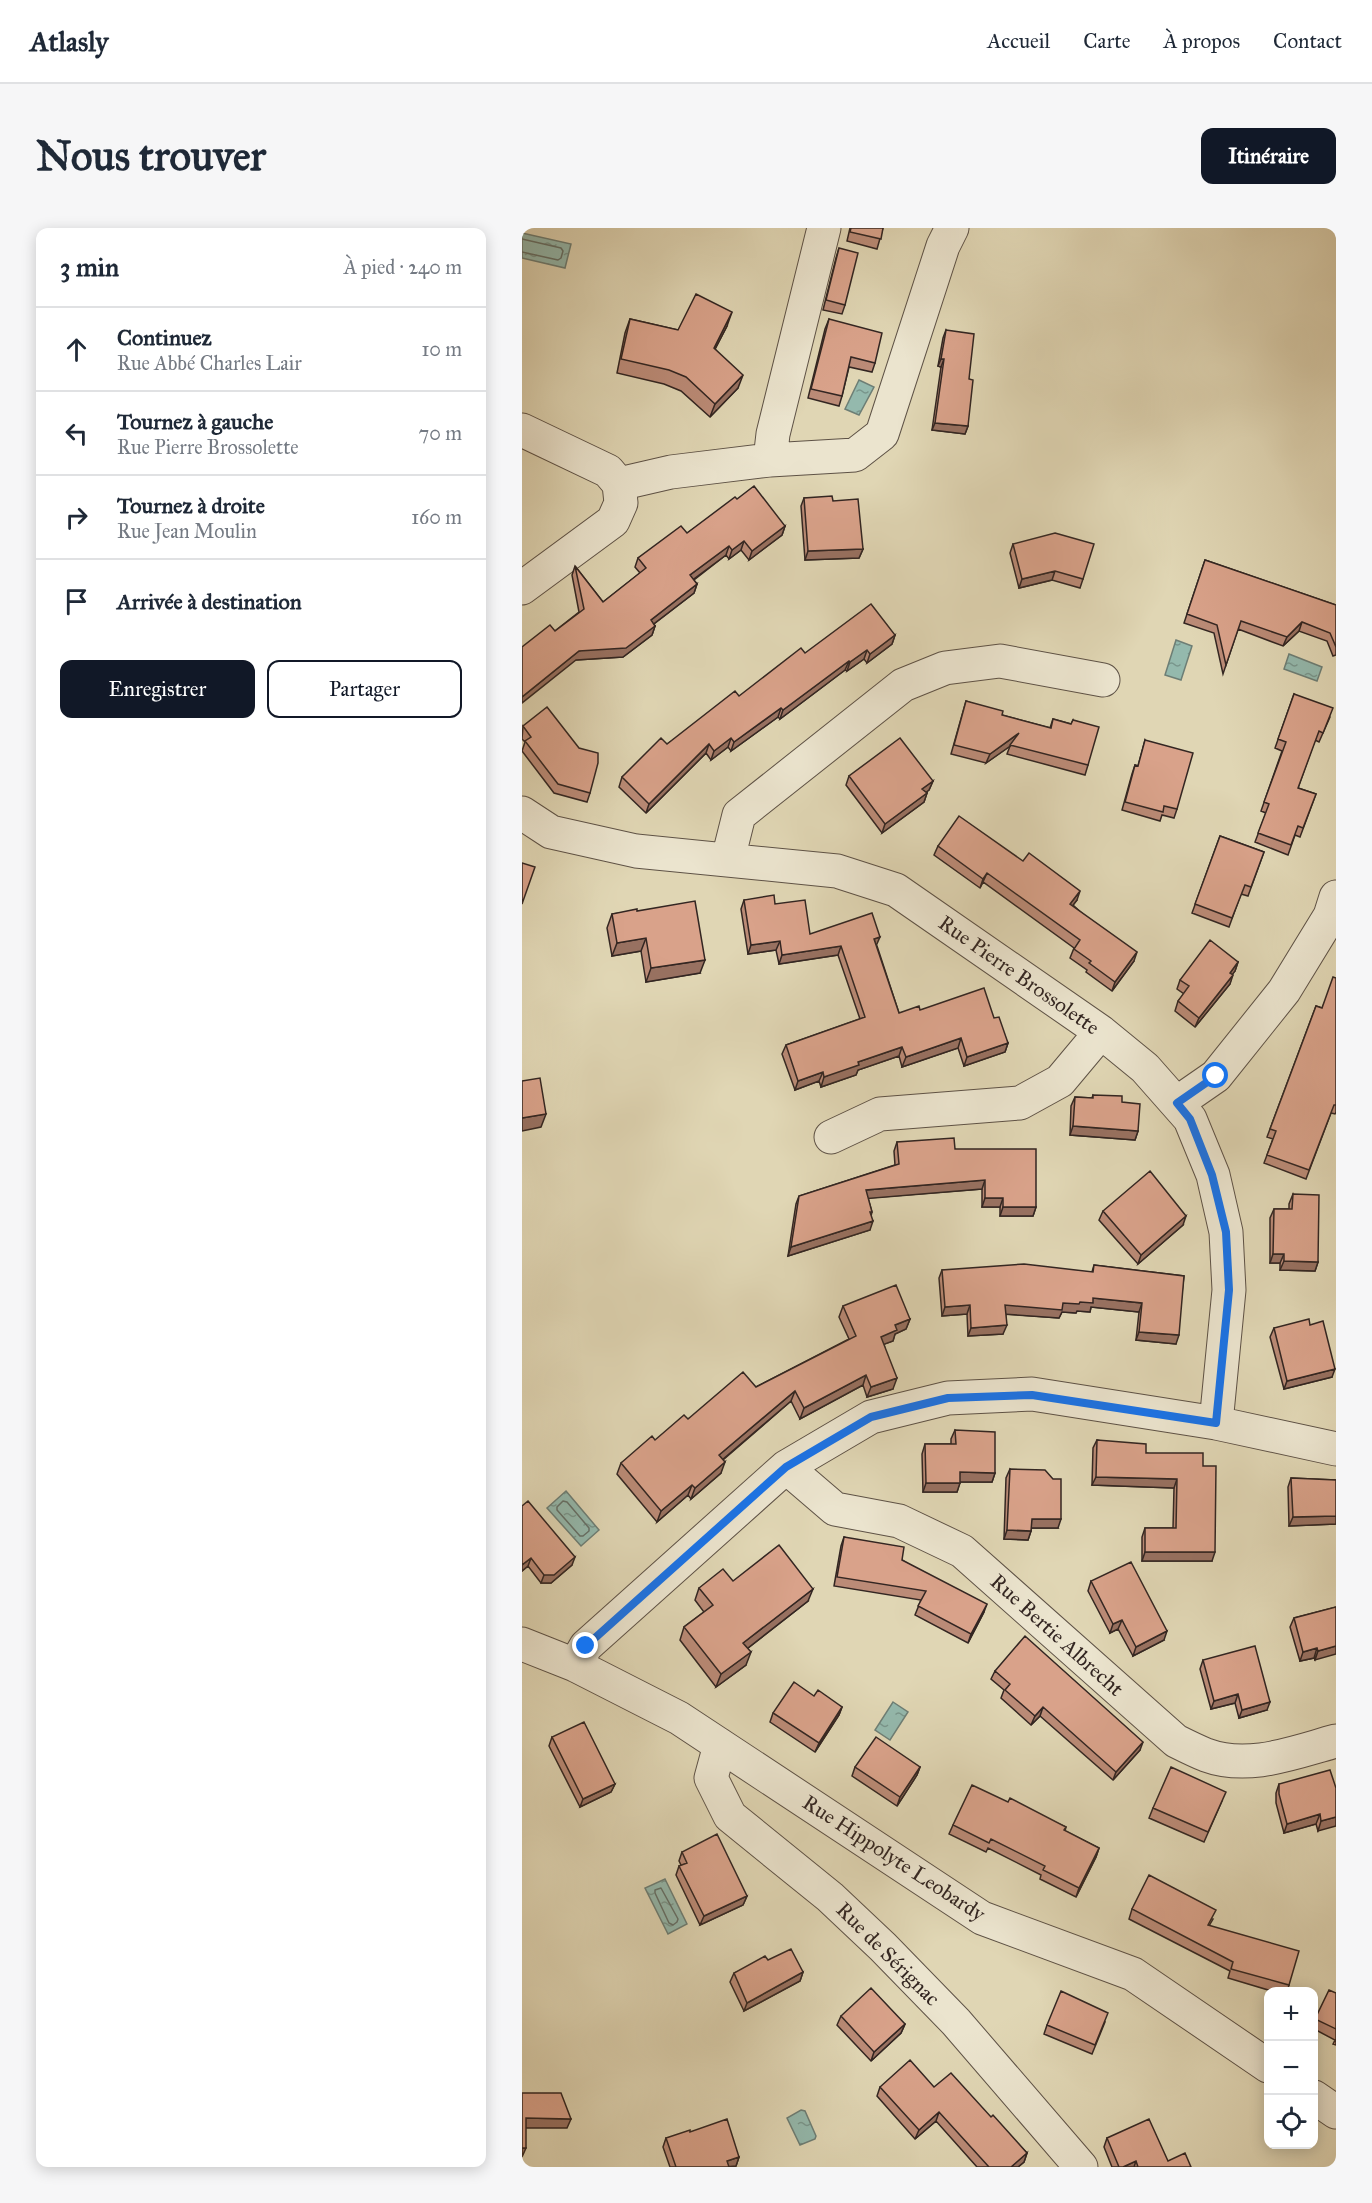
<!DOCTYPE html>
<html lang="fr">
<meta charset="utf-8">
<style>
:root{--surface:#fff;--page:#f6f6f7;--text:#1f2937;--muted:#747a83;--line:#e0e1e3;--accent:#111827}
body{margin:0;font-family:"IM FELL Great Primer",serif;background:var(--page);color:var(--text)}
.controls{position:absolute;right:18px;bottom:18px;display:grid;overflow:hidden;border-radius:12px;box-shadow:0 3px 15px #0003}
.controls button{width:54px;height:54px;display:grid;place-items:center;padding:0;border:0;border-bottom:2px solid var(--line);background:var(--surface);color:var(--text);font:30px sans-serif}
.stop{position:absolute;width:18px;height:18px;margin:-14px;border:4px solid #1a73e8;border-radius:50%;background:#fff}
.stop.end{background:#1a73e8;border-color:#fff;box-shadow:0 2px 6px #0008}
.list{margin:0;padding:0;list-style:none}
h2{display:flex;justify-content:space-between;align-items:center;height:78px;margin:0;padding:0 24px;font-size:26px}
h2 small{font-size:20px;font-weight:400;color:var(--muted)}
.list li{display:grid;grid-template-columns:39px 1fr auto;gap:18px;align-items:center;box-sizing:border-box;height:84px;padding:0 24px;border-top:2px solid var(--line)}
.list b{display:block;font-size:22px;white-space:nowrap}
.list p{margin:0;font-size:20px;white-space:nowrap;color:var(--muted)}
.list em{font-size:20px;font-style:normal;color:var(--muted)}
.actions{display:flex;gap:12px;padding:18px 24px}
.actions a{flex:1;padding:14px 0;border:2px solid var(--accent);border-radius:12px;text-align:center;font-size:21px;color:var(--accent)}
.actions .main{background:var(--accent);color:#fff}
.icon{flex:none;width:33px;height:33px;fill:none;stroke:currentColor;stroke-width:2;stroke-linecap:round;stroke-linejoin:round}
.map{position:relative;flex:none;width:814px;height:1939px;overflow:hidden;border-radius:12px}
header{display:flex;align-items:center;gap:36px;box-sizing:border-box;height:84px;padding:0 30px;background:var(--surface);border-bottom:2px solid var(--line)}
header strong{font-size:28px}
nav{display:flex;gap:33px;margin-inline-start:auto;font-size:21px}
.intro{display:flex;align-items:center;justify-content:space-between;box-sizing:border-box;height:144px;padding:0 36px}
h1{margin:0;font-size:42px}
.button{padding:15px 27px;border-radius:12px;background:var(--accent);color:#fff;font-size:21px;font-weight:700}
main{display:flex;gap:36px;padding:0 36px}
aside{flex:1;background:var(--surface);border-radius:12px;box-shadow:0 3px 15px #0003}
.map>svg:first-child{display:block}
.water{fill:url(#water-ripples);stroke:#6d7e75;stroke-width:1.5}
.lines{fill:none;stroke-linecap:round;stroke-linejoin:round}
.shore{stroke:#647068;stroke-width:1.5}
.minor-casing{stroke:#5e5246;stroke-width:35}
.minor{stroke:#ebe4ce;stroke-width:33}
.wall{fill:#bb8b77;stroke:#332622;stroke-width:1.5}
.shaded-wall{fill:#987161;stroke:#332622;stroke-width:1.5}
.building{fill:#d9a28a;stroke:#332622;stroke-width:1.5}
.route{stroke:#1a73e8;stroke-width:8}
.labels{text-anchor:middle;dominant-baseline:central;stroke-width:4.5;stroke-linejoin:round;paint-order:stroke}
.street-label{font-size:21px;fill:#332622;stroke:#ebe4ce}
</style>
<header>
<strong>Atlasly</strong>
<nav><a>Accueil</a><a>Carte</a><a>À propos</a><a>Contact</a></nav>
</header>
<div class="intro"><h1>Nous trouver</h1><a class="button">Itinéraire</a></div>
<main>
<aside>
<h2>3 min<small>À pied · 240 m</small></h2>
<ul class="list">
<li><svg class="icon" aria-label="ahead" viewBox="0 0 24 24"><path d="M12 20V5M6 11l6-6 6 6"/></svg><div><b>Continuez</b><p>Rue Abbé Charles Lair</p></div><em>10 m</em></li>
<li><svg class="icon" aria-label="left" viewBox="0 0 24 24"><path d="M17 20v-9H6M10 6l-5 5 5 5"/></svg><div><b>Tournez à gauche</b><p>Rue Pierre Brossolette</p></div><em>70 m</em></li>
<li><svg class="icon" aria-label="right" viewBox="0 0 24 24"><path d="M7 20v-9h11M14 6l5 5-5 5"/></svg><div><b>Tournez à droite</b><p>Rue Jean Moulin</p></div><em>160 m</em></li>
<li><svg class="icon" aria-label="arrive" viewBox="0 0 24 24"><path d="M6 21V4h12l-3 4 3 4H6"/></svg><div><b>Arrivée à destination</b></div></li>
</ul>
<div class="actions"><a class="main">Enregistrer</a><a>Partager</a></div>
</aside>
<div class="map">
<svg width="814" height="1939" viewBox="0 0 814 1939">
<defs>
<pattern id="water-ripples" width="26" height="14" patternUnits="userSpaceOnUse" patternTransform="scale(1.5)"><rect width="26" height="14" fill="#94b9ad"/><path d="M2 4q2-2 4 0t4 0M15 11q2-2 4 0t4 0" fill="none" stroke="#79968c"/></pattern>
</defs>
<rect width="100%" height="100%" fill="#e0d6b4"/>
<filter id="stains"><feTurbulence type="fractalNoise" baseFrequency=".00333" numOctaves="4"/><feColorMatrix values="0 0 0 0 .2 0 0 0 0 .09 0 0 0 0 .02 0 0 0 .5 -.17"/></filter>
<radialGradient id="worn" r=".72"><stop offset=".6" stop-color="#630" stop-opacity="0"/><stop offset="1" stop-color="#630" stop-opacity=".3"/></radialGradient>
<!-- water -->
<path class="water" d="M0 5 49 16 43 40 0 30Z
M337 152 352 159 337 187 323 181Z
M654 412 670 418 659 452 643 447Z
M767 426 800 439 795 453 762 441Z
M44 1263 77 1302 59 1318 25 1280Z
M371 1474 386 1484 368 1512 353 1502Z
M143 1651 165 1696 146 1706 123 1660Z
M279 1882 283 1883 294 1908 293 1911 278 1917 265 1890Z"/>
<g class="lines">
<!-- shore -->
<path class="shore" d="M0 11 39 20 41 23 39 30 36 32 0 24
M41 1273 45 1274 67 1300V1303L61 1308H58L35 1282V1279Z
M139 1660 156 1691 155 1694 151 1697 147 1695 133 1665V1662Z"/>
<defs>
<path id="minor" d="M0 202 86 243 97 256
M248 232 333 227 360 206 421 18 430 0
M97 256 149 244 248 232 251 206 302 0
M0 360 91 293 99 275 97 256
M0 585 29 604 114 623 315 643 374 662 579 804 623 840 668 891 691 947 704 1004 707 1062 694 1195
M206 631 217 587 381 457 423 440 478 433 581 452
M655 875 694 848 762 763 808 688 814 669
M309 909 358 886 498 875 538 853 579 804
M264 1239 313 1281 377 1293 440 1323 654 1513C664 1518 674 1523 684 1527 727 1543 773 1524 814 1513
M0 1416 53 1437 157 1490 460 1690 611 1746 746 1838
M53 1437 64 1418 264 1239 349 1189 426 1170 510 1166 694 1195 814 1221
M198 1517 189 1550 208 1588 308 1669 361 1719 434 1794 559 1939
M792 1869 814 1884"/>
</defs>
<!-- minor casing -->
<use href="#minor" class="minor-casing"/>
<!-- minor -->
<use href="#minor" class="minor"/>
</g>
<!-- wall -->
<path class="wall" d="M328 0H361L355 21 325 13Z
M317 20 323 77 320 86 301 82 314 30Z
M108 91 156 102 205 98 193 121 216 160 188 189 159 163 142 156 95 145 103 105Z
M307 91 353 135 350 144 327 139 320 168 317 178 286 170 303 101Z
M424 102 447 151 446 198 443 206 410 202 419 139 416 138 421 110Z
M282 270 311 273 341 321 337 330 283 332 279 278Z
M215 271 263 298 260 307 227 332 219 322 207 331 204 327 172 352 175 356 172 365 132 396 133 398 130 407 101 429 54 432 33 403 57 384 50 347 53 338 81 374 118 345 113 339 116 330 165 305Z
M491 316 561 351 558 360 530 352 497 360 488 325Z
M683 332 814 377V427L811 428 805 413 777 403 761 418 716 401 701 446 692 405 662 395Z
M373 407 370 416 345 435 342 431 325 443 323 442 258 491 256 489 209 523 206 519 189 532 184 525 124 585 97 559 100 549 145 516 283 425Z
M772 466 808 489 797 514 793 512 776 560 794 566 778 609 773 607 766 627 733 614 744 585 739 583 760 523 753 520Z
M444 473 480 487 528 500 531 491 549 496 551 492 566 537 563 547 485 526 488 518 464 535 429 526Z
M1 498 68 565 65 574 32 565 0 523 3 514 0 511Z
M623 512 655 581 652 590 640 587 638 593 600 582 610 546 613 537 616 538Z
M327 548 411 553 407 562 404 564 405 565 402 574 360 605 324 557Z
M698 608 742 624 726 668 719 666 707 699 670 685Z
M416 618 555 672 551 677 612 733 590 763 564 744 565 742 548 730 552 720 461 654 458 660 412 627Z
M222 672 253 676 288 706 355 718 377 785 398 782 472 790 486 815 483 824 442 838 436 820 380 839 377 828 336 842 334 847 299 859 297 853 273 862 260 826 264 817 338 791 316 727 257 736 254 722 226 726 219 681Z
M115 683 178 745 124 754 119 723 90 728 85 700 90 686Z
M716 734 713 743 710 746 708 756 673 799 653 783 656 773 662 766 655 761 658 752Z
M814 750V884L813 886 809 885 784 951 742 935 751 911 745 909 794 778 800 780Z
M571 867 616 903 613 912 548 907 549 878 553 869 570 870Z
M375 914 433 921 514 979 511 988H478V979H460V961L346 970 350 984 349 988 348 1002 266 1028 274 976 277 968 373 937 372 923Z
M771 966 796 1034 793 1043 758 1042V1035H748V990L752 981H767V976Z
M581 983 661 997 616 1036 577 992Z
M572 1037 662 1048 654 1116 614 1112 617 1084 569 1079 568 1084 555 1083 554 1085 540 1084 537 1090 484 1086 481 1106 446 1108 445 1086 420 1088 417 1050 420 1042 570 1044Z
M321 1078 388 1091 384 1101 373 1106 371 1113 362 1116 371 1161 345 1169 341 1157 278 1191 269 1173 201 1232 199 1245 169 1271 166 1267 135 1294 95 1246 99 1235 166 1191 234 1159 327 1111 317 1089Z
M788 1097 810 1149 762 1161 748 1109 752 1100Z
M433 1202 473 1245 470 1254H438L435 1264H401L400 1226 403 1216H429V1211Z
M575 1212 624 1225 681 1238 690 1333H620V1309L623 1300H651L652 1260 570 1257 571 1220Z
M488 1241 536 1300H509V1303L506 1312 482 1311 484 1250Z
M769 1250 814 1252V1296L767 1298 766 1259Z
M0 1278 50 1337 29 1355H19L6 1338 0 1343Z
M322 1309 380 1332 462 1384 446 1415 393 1387 399 1372 312 1358 319 1318Z
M211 1353 286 1373 226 1420 224 1437 194 1459 158 1412 162 1399 182 1384 173 1372 177 1360Z
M569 1353 642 1412 611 1428 596 1401 588 1405 566 1363Z
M814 1379 793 1432 792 1430 778 1433 768 1399 772 1390Z
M681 1432 745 1482 717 1490 713 1475 689 1481 678 1441Z
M473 1443 618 1522 591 1552 518 1488 509 1497 479 1470 482 1462 469 1451Z
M292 1468 320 1479 317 1487 293 1524 248 1494 251 1485Z
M30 1509 93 1556 89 1564 58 1579 27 1518Z
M333 1539H398L395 1547 375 1578 330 1548Z
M757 1556 814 1560 796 1603 794 1596 762 1605 754 1575V1565Z
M700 1573 682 1614 627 1590 631 1580Z
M486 1574 544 1599 543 1603 577 1620 574 1629 554 1669 518 1651 519 1647 466 1620 464 1624 427 1606 431 1597Z
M160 1624 225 1668 221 1677 178 1697 154 1647 157 1638 159 1637 157 1633Z
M610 1681 691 1691 687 1698 767 1757 765 1764H753L706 1750 708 1743 607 1691Z
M246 1732 281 1744 278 1753 222 1783 208 1754 212 1745Z
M814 1765V1817L811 1816 813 1812 792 1801V1796L793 1791Z
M319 1788 383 1796 379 1805 349 1833 315 1797Z
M583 1794 570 1826 522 1806 525 1797Z
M358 1859H412L469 1889 505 1925 502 1934 496 1939H455L414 1893 393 1911 355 1868Z
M144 1910 217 1929 214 1938 211 1939H148L141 1919Z
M585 1910 646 1933 669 1939H590L582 1919Z"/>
<!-- shaded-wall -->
<path class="shaded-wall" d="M210 84 205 98 187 133 192 120Z
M419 131H422L419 139 416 138Z
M221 147 216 160 188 189 193 176Z
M413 195 446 198 443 206 410 202Z
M263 298 260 307 227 332 230 323Z
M222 313 219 322 207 331 210 322Z
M207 318 204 327 165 356 168 347Z
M341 321 337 330 283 332 286 323Z
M533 343 530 352 497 360 500 351Z
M175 356 172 365 125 401 129 392Z
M780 394 777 403 761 418 765 409Z
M133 398 130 407 101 429 54 432 0 475V469L57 423Z
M373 407 370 416 345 435 348 426Z
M345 422 342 431 325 443 328 434Z
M327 433 323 442 258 491 261 482Z
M259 480 256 489 209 523 212 514Z
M497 505 494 514 464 535 468 526Z
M209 510 206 519 189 532 192 523Z
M187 516 184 525 124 585 127 576Z
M411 553 407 562 397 570 400 561Z
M405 565 402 574 360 605 363 596Z
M465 645 461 654 458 660 461 651Z
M558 663 555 672 545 685 548 676Z
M358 709 354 718 352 711Z
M124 710 119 723 90 728 95 715Z
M258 713 254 722 226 726 229 717Z
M319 718 316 727 257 736 260 727Z
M615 724 612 733 590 763 593 754Z
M183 732 178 745 124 754 129 740Z
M716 734 713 743 705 754 708 745Z
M711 747 708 756 673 799 677 790Z
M439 810 436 820 380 839 384 829Z
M486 815 483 824 442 838 445 829Z
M380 819 377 828 336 842 334 847 299 859 302 849 336 834Z
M301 844 297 853 273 862 276 853Z
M24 886 19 899 0 903V890Z
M551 898 616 903 613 912 548 907Z
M463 952 460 961 340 971 344 962Z
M463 970H481L478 979H460Z
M481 979H514L511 988H478Z
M664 988 661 997 616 1036 619 1027Z
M351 993 348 1002 266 1028 269 1019Z
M751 1026H762L758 1035H748Z
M762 1033 796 1034 793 1043 758 1042Z
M571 1070 620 1075 617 1084 569 1079 568 1084 555 1083 554 1085 540 1084 537 1090 480 1086 483 1077 558 1074Z
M448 1077 445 1086 420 1088 423 1079Z
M388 1091 384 1101 373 1106 371 1113 355 1119 359 1109 373 1097Z
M485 1097 481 1106 446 1108 449 1100Z
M617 1104 657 1107 654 1116 614 1112Z
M813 1141 810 1149 762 1161 765 1153Z
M344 1147 341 1157 278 1191 282 1180Z
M375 1150 371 1161 345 1169 349 1159Z
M273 1163 269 1173 193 1238 197 1227Z
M203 1234 199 1245 169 1271 173 1260Z
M438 1244 473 1245 470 1254H435Z
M574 1249 655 1251 652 1260 570 1257Z
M404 1255H438L435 1264H401Z
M170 1257 166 1267 135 1294 139 1283Z
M814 1288V1296L767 1298 771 1289Z
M510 1291H539L536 1300H506Z
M485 1302 509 1303 506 1312 482 1311Z
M623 1324H693L690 1333H620Z
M53 1329 50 1337 29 1355H19L22 1347Z
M9 1330 6 1338 0 1343V1337Z
M291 1361 286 1373 217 1427 221 1415Z
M465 1376 462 1384 446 1415 449 1406Z
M600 1392 596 1401 588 1405 591 1396Z
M645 1403 642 1412 611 1428 614 1419Z
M814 1418V1426L793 1432 796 1423Z
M795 1420 792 1430 778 1433 781 1424Z
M229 1424 224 1437 194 1459 199 1446Z
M716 1466 713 1475 689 1481 692 1473Z
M748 1474 745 1482 717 1490 720 1482Z
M320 1479 317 1487 293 1524 297 1515Z
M521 1479 518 1488 509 1497 513 1488Z
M621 1514 618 1522 591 1552 594 1544Z
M398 1539 395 1547 375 1578 378 1569Z
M93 1556 89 1564 58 1579 61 1571Z
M798 1586 794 1596 762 1605 765 1596Z
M814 1589V1598L796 1603 799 1593Z
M577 1620 574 1629 554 1669 557 1660Z
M225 1668 221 1677 178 1697 182 1688Z
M281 1744 278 1753 222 1783 225 1775Z
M383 1796 379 1805 349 1833 352 1824Z
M417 1884 414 1893 393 1911 397 1902Z
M4 1890 49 1891 45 1900H0Z
M0 1920H4L0 1929Z
M505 1925 502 1934 496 1939H489Z
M217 1929 214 1938 203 1939 205 1933Z
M614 1933 612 1939H601Z"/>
<!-- building -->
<path class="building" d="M329 0H361L359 11 328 4Z
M317 20 336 25 323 77 304 72Z
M174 66 210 84 192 120 221 147 193 176 164 149 147 142 99 131 108 91 156 102Z
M307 91 360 105 353 135 329 129 320 168 289 161Z
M424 102 452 106 447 151 451 152 446 198 413 195 422 131H419Z
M232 258 263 298 230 323 222 313 210 322 207 318 168 347 175 356 129 392 133 398 104 420 57 423 0 469V419L28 397 33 403 62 381 53 338 81 374 124 340 116 330 159 298 165 305 213 269 215 271Z
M310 268 311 273 336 271 341 321 286 323 282 270Z
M533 305 572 316 561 351 533 343 500 351 491 316Z
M683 332 814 377V419L808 405 780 394 765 409 719 393 704 437 695 397 665 386Z
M349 376 373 407 348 426 345 422 328 434 327 433 261 482 259 480 212 514 209 510 192 523 187 516 127 576 100 549 139 510 145 516 213 463 217 468 279 420 283 425Z
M772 466 811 480 801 505 797 503 776 560 794 566 781 600 776 598 769 617 736 605 747 576 742 574 764 514 756 511Z
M444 473 481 483 480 487 529 500 531 491 549 496 551 492 577 499 566 537 488 517 497 505 468 526 432 517Z
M25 479 57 520 76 525V535L68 565 36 556 3 513 9 509 1 498Z
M378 510 411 553 400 561 405 565 363 596 327 548Z
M623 512 671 525 655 581 642 578 641 584 603 574 613 537 616 538Z
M437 588 501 633 507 625 558 663 548 676 615 724 593 754 567 735 569 733 552 721 558 712 465 645 461 651 416 618Z
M698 608 742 624 729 659 723 657 710 690 673 676Z
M0 635 13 639 0 676Z
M252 667 253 676 283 672 288 706 350 685 358 709 352 711 377 785 397 778 398 782 462 760 472 790 477 789 486 815 445 829 439 810 384 829 380 819 336 834 337 837 302 849 301 844 276 853 264 817 343 789 319 718 260 727 258 713 229 717 222 672Z
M173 673 183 732 129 740 124 710 95 715 90 686 115 681V683Z
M688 712 716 734 708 745 711 747 677 790 656 773 667 758 658 752Z
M811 749 814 750V877H812L787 942 745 927 754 903 748 901 794 778 800 780Z
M18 850 24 886 0 890V853Z
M571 867 600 868V874L618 876 616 903 551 898 553 869 571 870Z
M432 910 433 921H514V979H481V970H463V952L344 962 350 984H348L351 993 269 1019 277 968 377 936 375 914Z
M628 943 664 988 619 1027 581 983Z
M771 966 797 967 796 1034 762 1033V1026H751L752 981H770Z
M502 1036 571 1044 572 1037 662 1048 657 1107 617 1104 620 1075 571 1070V1075L558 1074 557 1076 541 1075 540 1082 483 1077 485 1097 449 1100 448 1077 423 1079 420 1042Z
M374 1057 388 1091 373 1097 375 1102 359 1109 375 1150 349 1159 344 1147 282 1180 273 1163 197 1227 203 1234 173 1260 170 1257 139 1283 99 1235 130 1208 133 1212 162 1187 166 1191 221 1144 234 1159 334 1108 321 1078Z
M787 1091 788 1097 801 1093 813 1141 765 1153 752 1100Z
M433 1202 473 1204V1245L438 1244V1255H404L403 1216H434Z
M575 1212 624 1216V1225H681V1238H694L693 1324H623V1300H654L655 1251 574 1249Z
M488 1241 523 1242 531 1251H539V1291H510L509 1303 485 1302Z
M769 1250 814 1252V1288L771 1289Z
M6 1273 53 1329 32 1347H22L9 1330 0 1337V1278Z
M322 1309 382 1319 380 1332 465 1376 449 1406 396 1378 404 1363 315 1349Z
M257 1317 291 1361 221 1415 229 1424 199 1446 162 1399 191 1377 177 1360 201 1341 211 1353Z
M609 1334 645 1403 614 1419 600 1392 591 1396 569 1353Z
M814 1379V1418L796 1423 795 1420 781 1424 772 1390Z
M503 1408 621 1514 594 1544 521 1479 513 1488 483 1462 488 1456 473 1443Z
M733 1418 748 1474 720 1482 716 1466 692 1473 681 1432Z
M272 1454 292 1468 296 1462 320 1479 297 1515 251 1485Z
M62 1494 93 1556 61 1571 30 1509Z
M354 1509 398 1539 378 1569 333 1539Z
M649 1539 704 1564 686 1604 631 1580Z
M808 1542 814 1560V1589L799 1593 798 1586 765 1596 757 1566V1556Z
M450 1557 486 1574 488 1570 544 1599 542 1602 577 1620 557 1660 521 1642 523 1638 469 1611 467 1615 431 1597Z
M195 1606 225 1668 182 1688 157 1638 165 1635 160 1624Z
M627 1647 694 1682 686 1697 777 1723 767 1757 709 1741 711 1734 610 1681Z
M269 1721 281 1744 225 1775 212 1745 243 1728 246 1732Z
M349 1760 383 1796 352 1824 319 1788Z
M807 1762 814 1765V1801L793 1791Z
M539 1763 586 1785 573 1817 525 1797Z
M388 1832 412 1859 429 1845 469 1889 471 1887 505 1925 489 1939H467L417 1884 397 1902 358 1859Z
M0 1865H39L49 1891 4 1890V1920H0Z
M205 1891 217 1929 205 1933 207 1939H154L144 1910 168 1902V1904Z
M627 1891 646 1933 663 1925 669 1939H616L614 1933 601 1939H597L585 1910Z"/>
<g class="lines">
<!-- route -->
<path class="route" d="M64 1418 264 1239 349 1189 426 1170 510 1167 694 1195 707 1062 704 1004 690 947 668 891 655 875 694 848"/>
</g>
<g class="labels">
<!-- street labels -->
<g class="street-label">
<text transform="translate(497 747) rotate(35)">Rue Pierre Brossolette</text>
<text transform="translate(535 1407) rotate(42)">Rue Bertie Albrecht</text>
<text transform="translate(372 1630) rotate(33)">Rue Hippolyte Leobardy</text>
<text transform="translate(366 1726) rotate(45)">Rue de Sérignac</text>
</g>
</g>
<rect width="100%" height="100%" filter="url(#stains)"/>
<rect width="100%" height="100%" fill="url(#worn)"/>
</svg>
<div class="controls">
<button>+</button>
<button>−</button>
<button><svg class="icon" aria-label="locate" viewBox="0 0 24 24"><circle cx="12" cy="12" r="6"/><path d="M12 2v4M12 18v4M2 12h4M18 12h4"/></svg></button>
</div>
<div class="stop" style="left:694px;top:848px"></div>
<div class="stop end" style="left:64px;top:1418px"></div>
</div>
</main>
